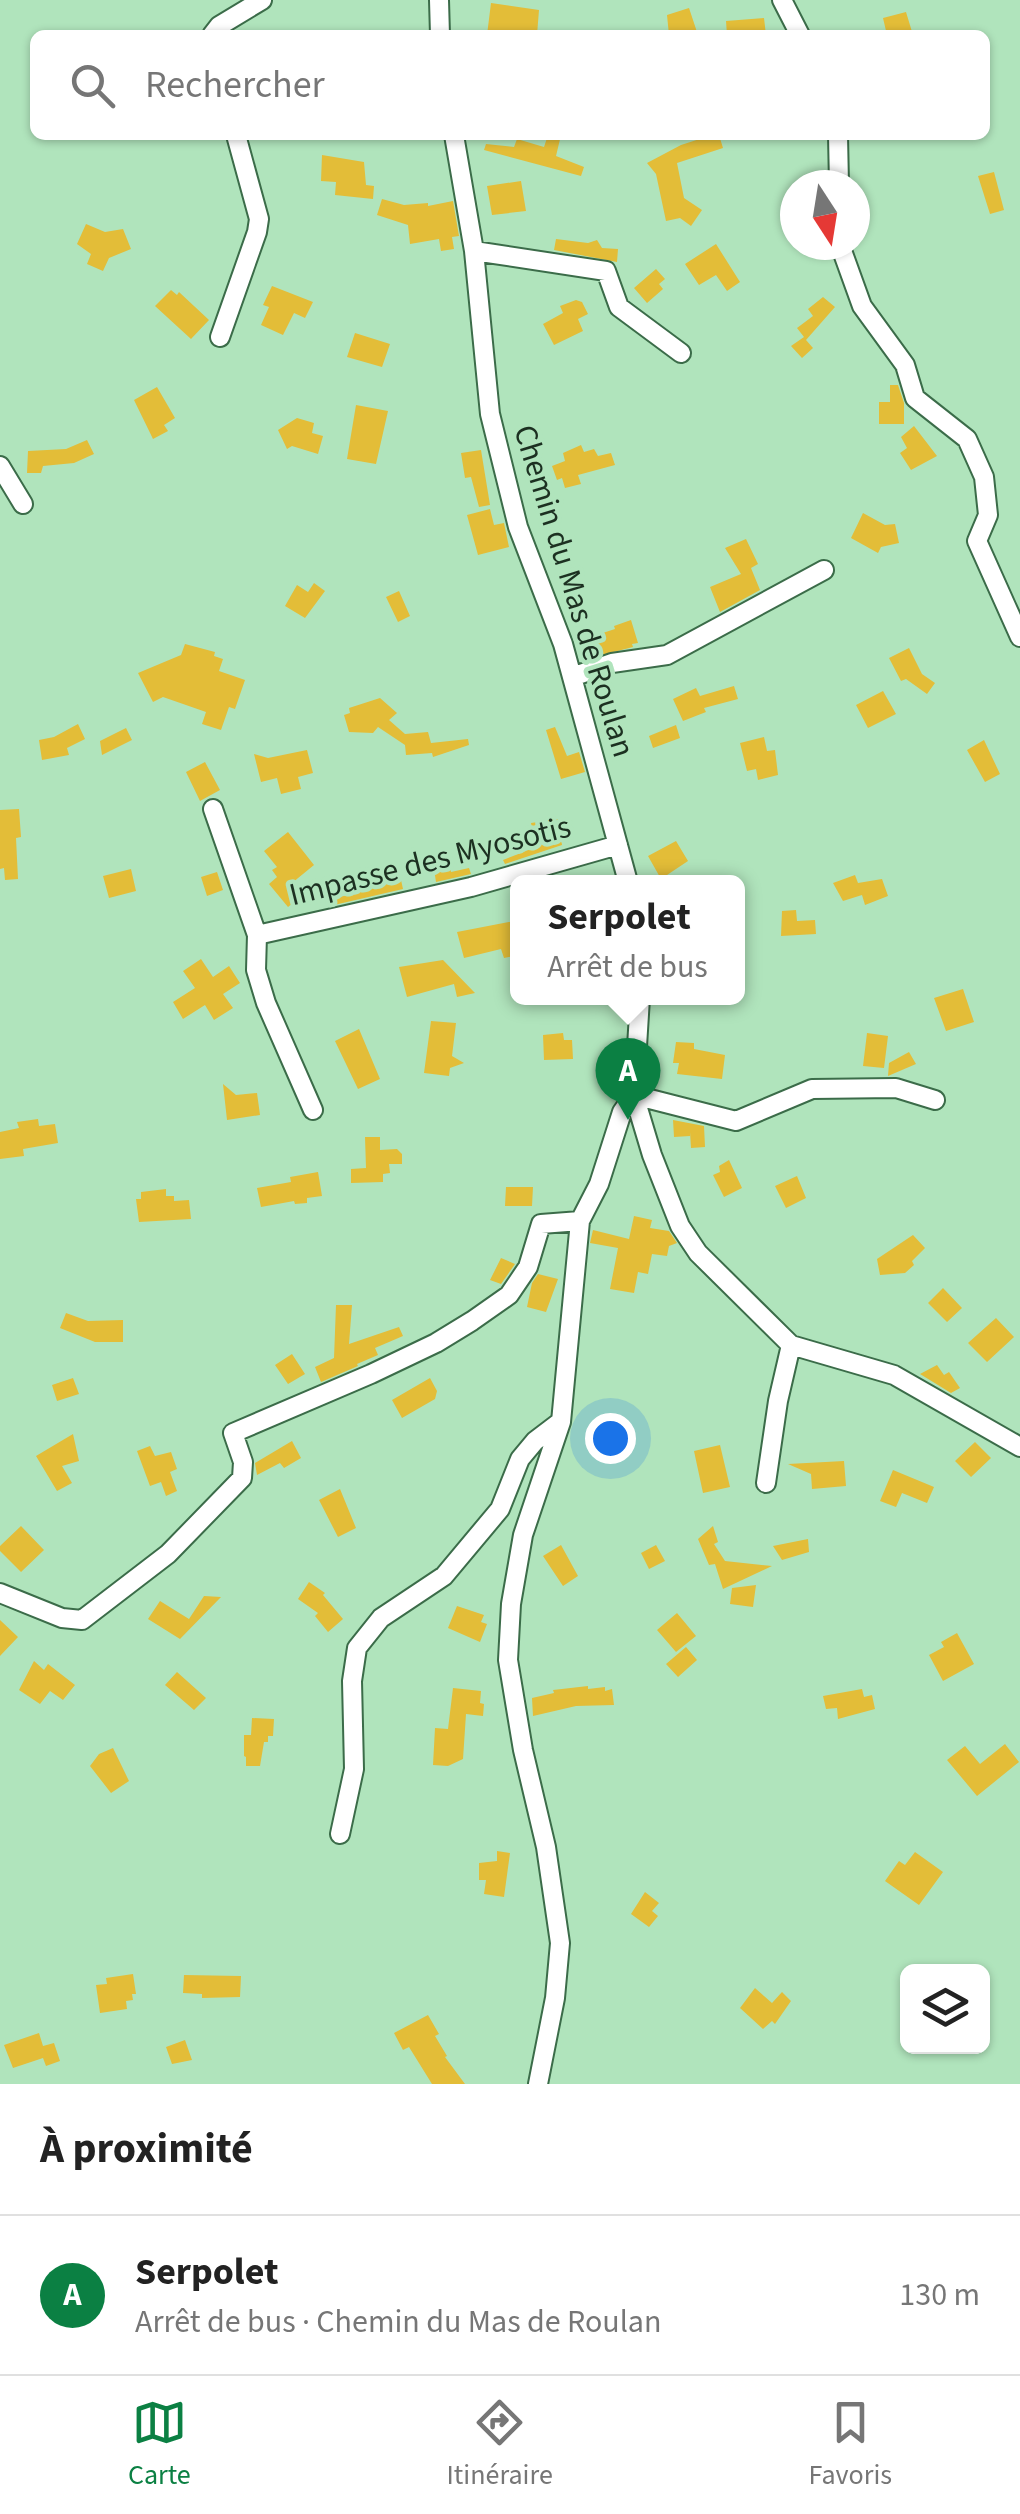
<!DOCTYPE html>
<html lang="fr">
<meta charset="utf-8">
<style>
:root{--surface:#fff;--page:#f2f2f2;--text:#222;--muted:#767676;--line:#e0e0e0;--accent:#0b8043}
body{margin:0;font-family:"Source Sans 3",sans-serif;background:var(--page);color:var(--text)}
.controls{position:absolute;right:30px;bottom:30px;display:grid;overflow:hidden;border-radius:15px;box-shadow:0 2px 8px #0004}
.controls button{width:90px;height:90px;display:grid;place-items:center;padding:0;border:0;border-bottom:2px solid var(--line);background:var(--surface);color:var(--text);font:50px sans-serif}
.compass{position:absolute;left:780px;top:170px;width:90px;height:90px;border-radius:50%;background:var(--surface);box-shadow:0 2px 8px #0004;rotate:168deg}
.you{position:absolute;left:610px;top:1438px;width:35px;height:35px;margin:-25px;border:8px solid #fff;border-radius:50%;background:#1a73e8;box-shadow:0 0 0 15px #1a73e833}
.badge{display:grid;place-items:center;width:65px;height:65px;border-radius:50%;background:var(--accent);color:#fff;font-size:32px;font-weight:700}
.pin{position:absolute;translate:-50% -82px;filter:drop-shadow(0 2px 5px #0008)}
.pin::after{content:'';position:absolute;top:52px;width:35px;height:30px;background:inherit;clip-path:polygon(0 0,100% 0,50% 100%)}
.popup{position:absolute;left:510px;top:875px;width:235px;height:130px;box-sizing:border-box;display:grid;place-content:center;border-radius:15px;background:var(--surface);filter:drop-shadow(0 2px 8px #0005);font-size:32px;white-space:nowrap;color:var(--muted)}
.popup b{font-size:38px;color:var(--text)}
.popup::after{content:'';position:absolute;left:50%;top:100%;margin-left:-20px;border:20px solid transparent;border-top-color:var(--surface)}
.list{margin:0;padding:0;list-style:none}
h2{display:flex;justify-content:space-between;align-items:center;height:130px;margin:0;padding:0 40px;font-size:42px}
h2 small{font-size:32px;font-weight:400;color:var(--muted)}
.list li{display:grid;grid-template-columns:65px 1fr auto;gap:30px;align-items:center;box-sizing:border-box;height:160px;padding:0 40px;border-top:2px solid var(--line)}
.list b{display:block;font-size:38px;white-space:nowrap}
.list p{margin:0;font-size:32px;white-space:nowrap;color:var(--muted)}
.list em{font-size:32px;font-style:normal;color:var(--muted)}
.icon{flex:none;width:55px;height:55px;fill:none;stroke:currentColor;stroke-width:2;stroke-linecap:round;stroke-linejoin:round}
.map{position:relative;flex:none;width:1020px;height:2084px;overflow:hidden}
.search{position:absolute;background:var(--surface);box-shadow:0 2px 8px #0004;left:30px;right:30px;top:30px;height:110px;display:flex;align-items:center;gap:25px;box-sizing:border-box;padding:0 35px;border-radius:15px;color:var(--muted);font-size:38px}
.sheet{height:290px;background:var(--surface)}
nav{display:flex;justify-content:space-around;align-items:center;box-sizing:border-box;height:140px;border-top:2px solid var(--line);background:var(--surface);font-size:28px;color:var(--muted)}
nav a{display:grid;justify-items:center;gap:5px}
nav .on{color:var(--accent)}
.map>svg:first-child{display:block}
.building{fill:#e3bd38}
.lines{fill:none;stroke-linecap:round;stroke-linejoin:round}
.minor-casing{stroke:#3b6c49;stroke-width:22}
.minor{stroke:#fff;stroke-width:18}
.labels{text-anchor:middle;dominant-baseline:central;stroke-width:9;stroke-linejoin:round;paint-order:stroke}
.street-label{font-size:32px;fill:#1c3021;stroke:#b0e4bc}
</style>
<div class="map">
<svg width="1020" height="2084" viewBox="0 0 1020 2084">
<rect width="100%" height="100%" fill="#b0e4bc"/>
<!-- building -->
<path class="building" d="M491 3 539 10 537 35H487Z
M689 8 698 35H669L667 15Z
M906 12 913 35H887L883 18Z
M764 18 766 35H727L726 21Z
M548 135H561L556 156 584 167 581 176 484 150 486 144 514 147 517 139 544 147Z
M712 135H719L723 148 677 163 684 198 702 210 691 226 680 218 666 221 656 174 647 163 681 145Z
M322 155 364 162 366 185 374 186 373 199 335 195 336 182 321 181Z
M994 172 1004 210 990 214 978 176Z
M521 181 526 211 492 215 487 186Z
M382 199 404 205 428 203V206L453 201 459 236 452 237 454 249 441 251 439 239 410 244 408 225 377 215Z
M86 224 105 232 123 229 131 249 109 258 103 271 87 264 91 254 77 244Z
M556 239 588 243 597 240 602 248 618 249 617 262 554 250Z
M716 244 740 282 727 291 716 275 699 285 685 264Z
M656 269 665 279 659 284 663 289 647 303 634 288Z
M272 286 313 302 305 318 294 313 283 335 261 325 269 307 263 305Z
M171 290 177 295 179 292 209 320 191 339 155 306Z
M823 297 835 307 806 340 813 348 802 358 791 346 804 337 797 328 813 316 808 309Z
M576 300 582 302 588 314 578 319 583 331 554 345 543 324 563 313 560 306Z
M355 333 390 344 382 367 347 357Z
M890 385H898L904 403V424H879V402H890Z
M157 387 175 418 164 425 168 431 153 439 134 400Z
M356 405 388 411 376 464 347 459Z
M297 418 314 423 312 433 323 436 318 454 292 446 287 449 278 430Z
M914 426 937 456 911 470 900 453 907 448 901 437Z
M87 440 94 454 74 463 43 466 41 473H27L28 451 66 449Z
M581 445 584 452 594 449 598 456 611 453 615 465 578 475 581 484 565 488 562 478 557 480 552 466 565 461 563 453Z
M481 450 490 505 479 507 471 477 465 478 461 453Z
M490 509 494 525 504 523 509 547 478 555 467 515Z
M863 513 885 525 895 524 899 543 881 547 878 553 851 538Z
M746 539 758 564 751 568 760 590 720 612 710 587 741 574 725 548Z
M314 583 325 591 305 618 285 606 297 585 308 592Z
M399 591 410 616 398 622 386 597Z
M631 620 638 643 632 644 633 647 590 658 584 639 615 629 614 626Z
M185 644 215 652 214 656 223 659 219 671 245 680 235 709 229 707 221 730 202 724 206 712 163 697 153 702 138 673 181 655Z
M909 648 922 674 935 683 927 694 906 679 901 681 889 658Z
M734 686 738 699 704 708 706 712 683 721 673 699 696 688 700 696Z
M883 691 896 714 868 728 856 705Z
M380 698 397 713 389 720 405 734 428 732 431 743 468 739 469 745 433 757 432 753 406 755 405 745 378 727 373 733 349 732 344 715 350 713 349 708Z
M78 724 85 739 67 748 69 755 42 760 39 740 54 737Z
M676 725 680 738 653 748 649 736Z
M555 727 567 756 579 752 585 772 561 779 546 730Z
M126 728 132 740 102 755 100 741Z
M764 737 767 751 775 750 778 775 758 780 756 769 747 771 740 743Z
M984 740 1000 774 985 782 967 750Z
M307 750 313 773 298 777 301 789 281 794 277 778 261 782 254 754 268 758Z
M205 762 220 790 200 801 186 772Z
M19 809 21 837 16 838 18 879 5 880 4 868 0 869V810Z
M558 819 562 845 505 864 503 860 536 847 531 823Z
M288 832 314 865 292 883 302 896 288 907 269 884 277 877 272 870 277 867 264 851Z
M676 841 688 861 661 879 648 856Z
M450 866 451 872 469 868 471 874 436 882 434 869Z
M131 869 136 891 109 898 103 876Z
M217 872 223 890 207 896 201 877Z
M855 875 858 883 882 879 888 896 865 905 862 895 843 901 833 883Z
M401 880 403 889 334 905 333 899Z
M796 910 797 921 815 920 816 934 781 936 782 911Z
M514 921 518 955 504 958 501 949 464 958 457 932Z
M201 959 213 977 229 966 240 983 223 994 233 1008 214 1020 205 1005 183 1019 173 1002 195 988 183 971Z
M443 960 475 993 457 997 454 984 407 997 399 967Z
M963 989 974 1022 946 1031 934 998Z
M431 1021 456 1023 452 1056 464 1063 450 1068 449 1076 424 1073Z
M359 1029 380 1079 358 1089 335 1041Z
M563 1033 564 1040H572L573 1059 544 1060 543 1035Z
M867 1033 888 1036 884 1068 863 1066Z
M676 1042 694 1043V1049L725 1055 722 1079 677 1074 679 1063H673Z
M909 1052 916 1064 888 1076 889 1063Z
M223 1084 236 1095 257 1093 260 1115 227 1120Z
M38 1119 39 1126 55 1124 58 1143 23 1149 24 1156 0 1159V1132L19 1128 17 1122Z
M673 1120 704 1126 705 1147 691 1148 690 1132V1136L674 1137Z
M365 1137H380V1150L397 1149 402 1154V1164H389L390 1173 383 1174V1182L351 1183V1169L366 1168Z
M729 1160 742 1188 724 1197 713 1175 720 1172 719 1166Z
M318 1172 322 1196 307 1198V1203L295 1204 294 1201 261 1207 257 1188 291 1182 290 1177Z
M797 1176 806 1198 786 1208 775 1186Z
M506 1187H533L532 1206H505Z
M166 1189V1196H174V1201L189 1200 191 1219 139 1222 136 1199H141V1192Z
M634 1216 652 1220 650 1228 669 1231 677 1243 669 1246 667 1256 652 1254 648 1274 638 1272 634 1293 610 1289 618 1248 590 1243 593 1230 629 1239Z
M913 1235 925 1248 912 1261 914 1265 905 1273 880 1275 877 1259Z
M501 1258 515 1264 501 1284 490 1280Z
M538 1274 558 1279 546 1312 527 1307 532 1283Z
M943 1288 962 1308 947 1322 928 1303Z
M336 1305H352L349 1344 399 1327 403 1336 375 1348 378 1355 357 1364 358 1366 321 1382 315 1367 334 1358Z
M66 1313 88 1321 123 1320V1342H95L60 1328Z
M996 1318 1014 1337 987 1362 968 1343Z
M292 1354 305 1374 288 1384 275 1365Z
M937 1365 944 1375 949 1372 960 1388 951 1393 920 1374Z
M73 1378 79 1394 57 1401 52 1385Z
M430 1378 437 1391 435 1399 402 1418 392 1400Z
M73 1434 79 1461 62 1466 72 1483 57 1491 36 1456Z
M292 1441 301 1458 284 1468 280 1463 257 1475 255 1463Z
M975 1442 991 1458 971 1477 955 1461Z
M720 1445 730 1487 703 1493 694 1451Z
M150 1446 155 1456 171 1452 177 1469 170 1472 177 1491 166 1496 161 1482 150 1486 137 1451Z
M844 1461 846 1486 812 1489 811 1474 788 1464Z
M893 1470 934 1487 927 1503 902 1493 896 1507 880 1501Z
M340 1489 356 1528 338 1537 319 1500Z
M21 1526 44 1550 21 1572 0 1551V1546Z
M713 1526 718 1542 714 1544 725 1561 772 1566 723 1589 715 1564 709 1565 698 1539Z
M808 1539 809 1552 782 1560 773 1546Z
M561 1545 578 1576 563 1586 543 1556Z
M656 1545 665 1561 649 1569 641 1553Z
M309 1582 325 1593 323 1595 343 1619 328 1632 315 1616 318 1613 298 1599Z
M756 1585 753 1607 730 1604 732 1588Z
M204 1596 221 1597 180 1639 148 1619 160 1601 189 1619Z
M457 1606 484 1615 481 1622 487 1624 480 1642 448 1628Z
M677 1613 696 1636 676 1652 657 1630Z
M0 1620 18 1637 0 1656Z
M957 1633 974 1664 943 1681 929 1655 944 1647 941 1642Z
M686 1647 697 1660 678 1677 666 1664Z
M34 1661 44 1670 48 1664 75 1685 63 1700 50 1691 40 1704 19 1690Z
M177 1672 206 1698 194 1710 165 1685Z
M588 1686V1689L605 1687V1691L612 1689 614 1705 576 1706 533 1716 532 1698 554 1693 553 1690Z
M453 1688 481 1691 480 1703 484 1704 483 1716 466 1714 463 1759 448 1766 433 1765 435 1728 448 1729Z
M862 1689 864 1697 872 1695 875 1709 838 1719 837 1708 826 1709 823 1696Z
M252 1718 274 1719 273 1736H268V1742H264L260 1766H246V1757L244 1756V1735H251Z
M1005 1744 1019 1762 977 1796 947 1760 965 1746 980 1764Z
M113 1748 129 1781 111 1793 90 1766 99 1754Z
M497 1851 510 1853 504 1897 484 1894 486 1880H479V1863L497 1861Z
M915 1852 943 1872 919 1905 885 1881 899 1861 905 1865Z
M645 1892 659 1903 652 1911 658 1916 649 1927 631 1914Z
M133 1974 136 1994H132L133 2000 126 2001 127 2009 100 2013 96 1985 107 1984 106 1978Z
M184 1975 241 1976 240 1997 202 1998V1994L183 1993Z
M755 1988 772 2003 782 1992 791 2001 775 2024 772 2021 763 2029 740 2008Z
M428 2015 439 2034 435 2036 447 2056 445 2057 465 2084H432L409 2047 403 2050 394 2033Z
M39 2033 43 2046 54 2043 60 2061 46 2066 43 2058 13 2068 4 2045Z
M185 2040 192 2060 172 2064 166 2047Z"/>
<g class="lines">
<defs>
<path id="minor" d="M439 0 440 35
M782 0 800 35
M212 35 219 26 262 0
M454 135 474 251 490 414 518 527 563 644 628 882
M838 135 839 185
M840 245 862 306 905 365 915 398 967 439 984 477 988 515 977 541 1020 637
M474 251 606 271 619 307 681 353
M220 337 257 232 259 219 236 135
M0 466 23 504
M572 677 612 663 667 655 824 570
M213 809 257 935 471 887 618 845
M257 935 256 970 266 1003 313 1110
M634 1095 652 1155 680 1226 698 1253 791 1345 894 1375 1020 1447
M634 1095 736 1121 812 1089 896 1088 935 1100
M766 1483 778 1401 791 1345
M0 1593 62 1618 82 1620 168 1554 242 1478 243 1462 233 1433 371 1374 436 1343 472 1321 509 1295 528 1267 541 1224 580 1221
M340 1834 354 1769 352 1681 357 1648 381 1618 444 1576 500 1509 520 1459 535 1441 560 1422
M538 2084 555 1998 560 1943 546 1847 523 1750 508 1660 511 1604 523 1535 561 1422 580 1221 599 1184 622 1112 634 1095 640 998"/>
</defs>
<!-- minor casing -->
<use href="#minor" class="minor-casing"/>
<!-- minor -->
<use href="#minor" class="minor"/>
</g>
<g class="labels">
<!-- street labels -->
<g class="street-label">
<text transform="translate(574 591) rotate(73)">Chemin du Mas de Roulan</text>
<text transform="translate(430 861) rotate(-14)">Impasse des Myosotis</text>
</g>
</g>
</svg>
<div class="controls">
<button><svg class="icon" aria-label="layers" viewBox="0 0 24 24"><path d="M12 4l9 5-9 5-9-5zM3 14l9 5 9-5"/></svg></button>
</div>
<svg class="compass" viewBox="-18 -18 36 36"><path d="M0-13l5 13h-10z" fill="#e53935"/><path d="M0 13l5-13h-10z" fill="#767676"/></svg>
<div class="you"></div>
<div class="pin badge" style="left:628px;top:1120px">A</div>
<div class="popup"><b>Serpolet</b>Arrêt de bus</div>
<div class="search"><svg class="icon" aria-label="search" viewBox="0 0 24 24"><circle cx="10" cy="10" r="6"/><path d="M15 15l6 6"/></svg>Rechercher</div>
</div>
<section class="sheet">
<h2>À proximité<small></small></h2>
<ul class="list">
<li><span class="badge">A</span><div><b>Serpolet</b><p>Arrêt de bus · Chemin du Mas de Roulan</p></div><em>130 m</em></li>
</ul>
</section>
<nav>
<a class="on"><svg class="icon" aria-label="map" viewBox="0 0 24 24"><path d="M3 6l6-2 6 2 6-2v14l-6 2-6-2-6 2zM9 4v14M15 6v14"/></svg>Carte</a>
<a><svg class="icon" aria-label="directions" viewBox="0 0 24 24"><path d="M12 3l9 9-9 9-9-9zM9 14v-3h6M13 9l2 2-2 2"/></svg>Itinéraire</a>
<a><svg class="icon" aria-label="saved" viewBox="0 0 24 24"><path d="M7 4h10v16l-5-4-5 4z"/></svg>Favoris</a>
</nav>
